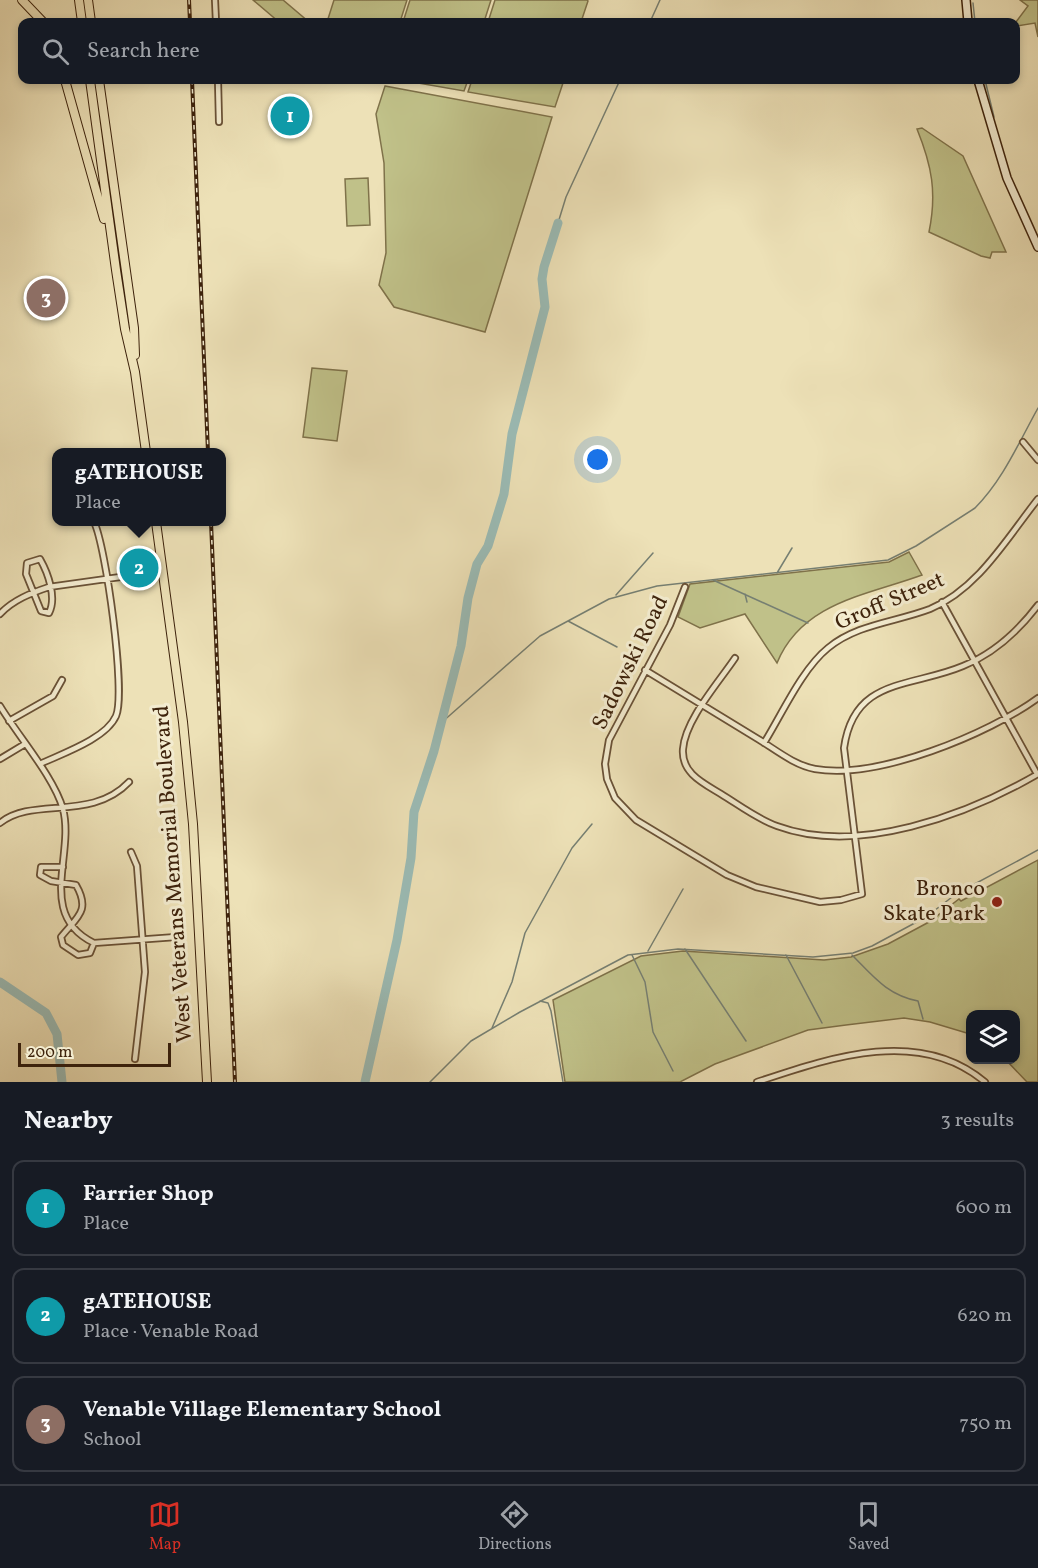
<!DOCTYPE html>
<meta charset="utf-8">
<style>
:root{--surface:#171b24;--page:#20242c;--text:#f1f3f6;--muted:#9ea1a6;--line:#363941;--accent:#d93025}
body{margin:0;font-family:Vollkorn,serif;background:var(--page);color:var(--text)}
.controls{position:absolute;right:18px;bottom:18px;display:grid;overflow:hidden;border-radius:12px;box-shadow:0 3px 9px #0003}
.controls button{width:54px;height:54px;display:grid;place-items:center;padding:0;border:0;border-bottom:2px solid var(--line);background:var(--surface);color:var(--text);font:30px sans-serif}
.scale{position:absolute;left:18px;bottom:15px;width:153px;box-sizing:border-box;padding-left:6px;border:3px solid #3e230c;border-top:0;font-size:16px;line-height:21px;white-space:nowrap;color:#3e230c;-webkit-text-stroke:4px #f3ecd0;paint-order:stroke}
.you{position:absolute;left:598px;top:460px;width:21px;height:21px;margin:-15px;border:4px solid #fff;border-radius:50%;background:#1a73e8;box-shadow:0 0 0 9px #1a73e833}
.badge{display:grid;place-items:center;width:39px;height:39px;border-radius:50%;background:var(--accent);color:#fff;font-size:20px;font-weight:700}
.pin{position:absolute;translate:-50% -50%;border:3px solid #fff;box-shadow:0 2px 6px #0006}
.popup{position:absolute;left:52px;top:448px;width:174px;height:78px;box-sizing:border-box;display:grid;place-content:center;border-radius:12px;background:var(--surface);filter:drop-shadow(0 2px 4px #0005);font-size:20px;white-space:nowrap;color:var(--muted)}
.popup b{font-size:22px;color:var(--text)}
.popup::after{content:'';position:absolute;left:50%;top:100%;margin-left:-12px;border:12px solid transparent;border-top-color:var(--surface)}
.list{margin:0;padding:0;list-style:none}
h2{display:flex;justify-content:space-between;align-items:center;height:78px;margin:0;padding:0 24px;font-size:26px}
h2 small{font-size:20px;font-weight:400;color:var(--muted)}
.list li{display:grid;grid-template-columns:39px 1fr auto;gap:18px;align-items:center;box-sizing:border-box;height:96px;margin:0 12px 12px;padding:0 12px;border:2px solid var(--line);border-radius:12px}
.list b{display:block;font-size:22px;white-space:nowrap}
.list p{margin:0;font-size:20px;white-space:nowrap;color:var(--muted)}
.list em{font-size:20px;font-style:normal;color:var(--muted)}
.icon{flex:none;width:33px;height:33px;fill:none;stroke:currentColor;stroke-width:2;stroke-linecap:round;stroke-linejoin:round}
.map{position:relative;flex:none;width:1038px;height:1082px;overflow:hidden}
.search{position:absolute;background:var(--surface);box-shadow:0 3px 9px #0003;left:18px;right:18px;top:18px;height:66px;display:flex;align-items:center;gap:15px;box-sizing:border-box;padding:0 21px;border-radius:12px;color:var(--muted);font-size:22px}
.sheet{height:402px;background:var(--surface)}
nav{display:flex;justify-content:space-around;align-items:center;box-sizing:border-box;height:84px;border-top:2px solid var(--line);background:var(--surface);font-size:16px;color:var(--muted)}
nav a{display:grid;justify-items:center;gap:3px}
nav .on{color:var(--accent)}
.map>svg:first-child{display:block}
.green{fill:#c0c189;stroke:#7f724a;stroke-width:1.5}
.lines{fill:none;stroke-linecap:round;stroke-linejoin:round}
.stream{stroke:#767f72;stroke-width:1.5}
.river{stroke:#9bbcb6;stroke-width:9}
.street-casing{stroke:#6a5237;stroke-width:8}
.secondary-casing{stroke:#3e230c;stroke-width:10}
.primary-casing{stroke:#3e230c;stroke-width:10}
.street{stroke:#f3ecd0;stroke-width:4.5}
.secondary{stroke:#f3ecd0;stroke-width:7}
.primary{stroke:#ede1b7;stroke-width:8}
.rail-casing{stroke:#3e230c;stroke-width:4}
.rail{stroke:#f3ecd0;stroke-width:1.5;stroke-dasharray:4.5;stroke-linecap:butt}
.poi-dot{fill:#8f2418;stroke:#f3ecd0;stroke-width:2}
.labels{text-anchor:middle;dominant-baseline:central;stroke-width:6;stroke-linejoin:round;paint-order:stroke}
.street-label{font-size:22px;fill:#3e230c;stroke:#f3ecd0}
.poi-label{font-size:22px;fill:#3e230c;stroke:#f3ecd0;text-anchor:end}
</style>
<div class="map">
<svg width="1038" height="1082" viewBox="0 0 1038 1082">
<rect width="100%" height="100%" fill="#ede1b7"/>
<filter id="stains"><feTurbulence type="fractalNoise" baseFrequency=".00333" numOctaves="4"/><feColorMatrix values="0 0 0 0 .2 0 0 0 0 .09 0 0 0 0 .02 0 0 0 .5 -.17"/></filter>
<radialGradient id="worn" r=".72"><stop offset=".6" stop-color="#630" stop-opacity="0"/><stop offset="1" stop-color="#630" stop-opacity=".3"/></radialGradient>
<!-- green -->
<path class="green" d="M253 0H283L309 22H279Z
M334 0H407L400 22H327Z
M410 0H491L484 22H403Z
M495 0H587L588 1 581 22H488Z
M1020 0H1038V37L1035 23 1017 26 1016 22 1028 6Z
M401 80H468L464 91Z
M472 80H564L555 107 468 92Z
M385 86 552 117 485 332 394 307 379 285 386 253 384 163 376 114Z
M922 128 963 156 1006 252H992L990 258 981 256 929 232C937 193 932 166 917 129Z
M368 178 370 225 347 226 345 179Z
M312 368 347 371 337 441 303 437Z
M909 552 922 575C868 595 802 602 777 663L745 614 700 628 678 617 690 584 889 562Z
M1038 860V1082H1027L1006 1060H1016V1014H970V1034L930 1022 904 1018 846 1025 808 1030 715 1064 680 1082H565L553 1000 641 956 683 951 824 960 851 957 888 944 929 922 959 899 961 901Z"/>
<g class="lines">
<!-- stream -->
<path class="stream" d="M973 3 975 22
M650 22 660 0
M985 80 994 117
M558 223 566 197 620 80
M777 573 792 548
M713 580 808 623
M745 594 747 602
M616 595 653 553
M568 621 617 647
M441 723 540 636 609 599 657 586 888 560 916 546 975 508C1003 480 1019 442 1038 408
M685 949 746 1041
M648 951 683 889
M632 955 645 982 653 1032 673 1071
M786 955 822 1023
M852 955C873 976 887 995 918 1001L923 1019
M540 1001 548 1003 551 1011 563 1082
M492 1028 512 982 525 933 572 848 592 824
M430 1082 471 1041 520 1012 628 955 678 949 813 957 853 953 872 946 926 917 956 894 1038 850"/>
<!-- river -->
<path class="river" d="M0 982 46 1013 57 1034 62 1082
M365 1082 397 940 411 858 414 812 434 751 461 646 468 598 477 564 488 546 504 494 512 434 545 307 542 279 544 267 558 223"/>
<defs>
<path id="street" d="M215 0 216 22
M218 80 219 122
M1023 442 1038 460
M40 559C48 573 57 598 49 613L41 611 26 574 27 563Z
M685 587 670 625 609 740 605 764 607 779 615 798 636 820 727 875 756 887 820 902 841 900 862 894 844 748C854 677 911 688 963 666 993 654 1019 630 1038 605
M942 602 1037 774
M0 614C13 600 31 593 49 587L163 571
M735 658C719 682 685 720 683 749 681 773 703 783 721 794 739 805 757 819 777 826 858 856 967 815 1038 774
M645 670C683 693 720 716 758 739 776 750 794 765 815 769 877 780 989 734 1038 698
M0 706C18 736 54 777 63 809 75 855 36 915 94 943L176 937
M9 721 53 696 62 680
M764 743C782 714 802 669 828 648 857 624 896 622 930 609 978 589 1007 538 1038 499
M0 759 25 744
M40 764C61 754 106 739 116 716 126 693 106 546 94 522
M0 823C33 796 91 822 129 782
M131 852 137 866 145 972 135 1059
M63 867H41L40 875 51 881 76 885C91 911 77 917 61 937L63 945 78 955 90 953 94 943
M757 1082C829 1058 919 1026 985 1082"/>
<path id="secondary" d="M966 0 968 22
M978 80 1007 178 1038 247"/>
<path id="primary" d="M22 0 43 22
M79 0 82 22
M88 0 91 22
M65 80 104 219
M90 80 116 270 125 329 135 372 146 452
M99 80 134 328 135 355
M156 522 183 722 193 824 207 1082"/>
</defs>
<!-- street casing -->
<use href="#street" class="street-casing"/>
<!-- secondary casing -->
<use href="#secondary" class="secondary-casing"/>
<!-- primary casing -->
<use href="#primary" class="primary-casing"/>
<!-- street -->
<use href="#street" class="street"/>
<!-- secondary -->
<use href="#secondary" class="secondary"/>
<!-- primary -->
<use href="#primary" class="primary"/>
<defs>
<path id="rail" d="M189 0 190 22
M192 80 208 452
M211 522 235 1082"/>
</defs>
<!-- rail casing -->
<use href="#rail" class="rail-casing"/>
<!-- rail -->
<use href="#rail" class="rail"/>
</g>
<!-- markers -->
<circle class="poi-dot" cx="997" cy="902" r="6"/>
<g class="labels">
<!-- street labels -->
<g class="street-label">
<text transform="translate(890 602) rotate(-23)">Groff Street</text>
<text transform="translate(631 663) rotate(-64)">Sadowski Road</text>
<text transform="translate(174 874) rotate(-94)">West Veterans Memorial Boulevard</text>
</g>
<!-- poi labels -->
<g class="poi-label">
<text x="985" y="889">Bronco<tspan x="985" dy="25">Skate Park</tspan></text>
</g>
</g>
<rect width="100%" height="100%" filter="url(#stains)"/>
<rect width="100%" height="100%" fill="url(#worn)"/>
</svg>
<div class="controls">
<button><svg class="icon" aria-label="layers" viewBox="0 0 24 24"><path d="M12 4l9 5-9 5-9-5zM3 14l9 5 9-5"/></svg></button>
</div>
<div class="scale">200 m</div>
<div class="you"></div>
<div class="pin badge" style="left:290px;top:116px;background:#0f9aa8">1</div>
<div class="pin badge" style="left:139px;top:568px;background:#0f9aa8">2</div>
<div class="popup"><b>gATEHOUSE</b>Place</div>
<div class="pin badge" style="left:46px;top:298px;background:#8d6e63">3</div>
<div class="search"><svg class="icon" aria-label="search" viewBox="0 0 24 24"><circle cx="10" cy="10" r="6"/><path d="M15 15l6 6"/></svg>Search here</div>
</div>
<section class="sheet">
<h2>Nearby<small>3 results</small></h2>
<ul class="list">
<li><span class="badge" style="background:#0f9aa8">1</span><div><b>Farrier Shop</b><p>Place</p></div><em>600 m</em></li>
<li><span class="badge" style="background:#0f9aa8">2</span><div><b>gATEHOUSE</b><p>Place · Venable Road</p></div><em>620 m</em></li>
<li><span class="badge" style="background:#8d6e63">3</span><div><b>Venable Village Elementary School</b><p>School</p></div><em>750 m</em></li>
</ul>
</section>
<nav>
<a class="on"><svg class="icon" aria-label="map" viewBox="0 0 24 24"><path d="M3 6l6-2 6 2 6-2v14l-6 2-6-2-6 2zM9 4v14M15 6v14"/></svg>Map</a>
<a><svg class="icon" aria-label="directions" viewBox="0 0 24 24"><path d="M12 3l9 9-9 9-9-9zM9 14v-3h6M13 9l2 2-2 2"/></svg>Directions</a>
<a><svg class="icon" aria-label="saved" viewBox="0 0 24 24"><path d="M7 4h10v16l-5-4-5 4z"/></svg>Saved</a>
</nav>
